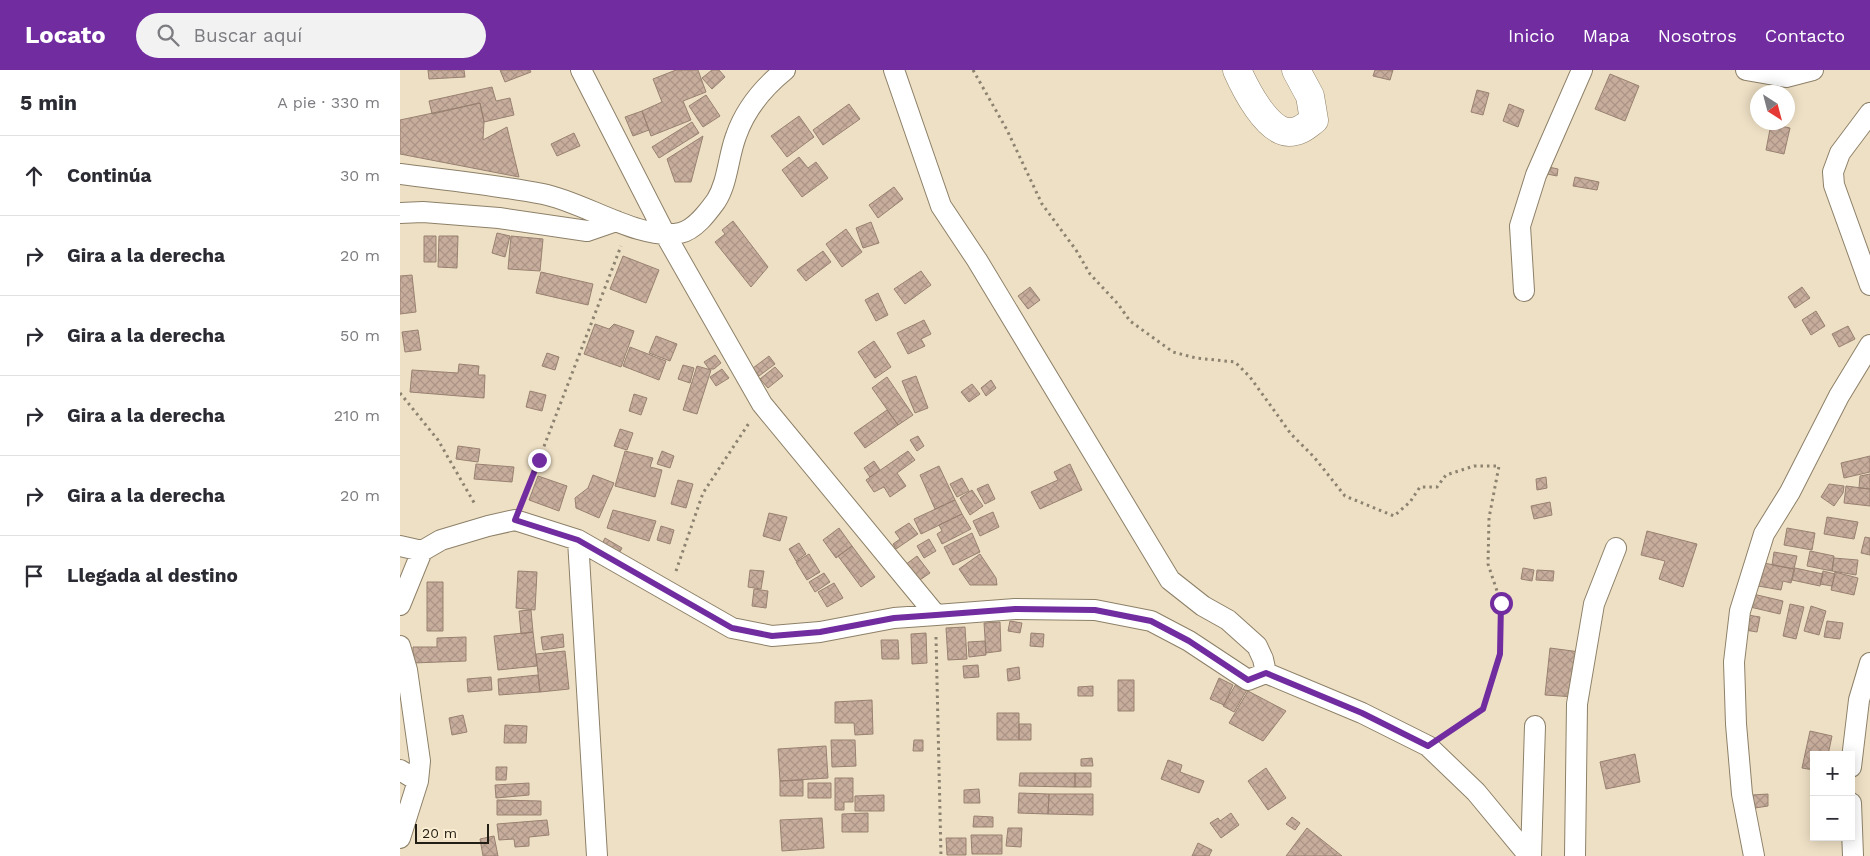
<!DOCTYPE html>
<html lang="es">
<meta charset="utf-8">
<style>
:root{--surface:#fff;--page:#f2f2f3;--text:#2b2b33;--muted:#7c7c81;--line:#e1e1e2;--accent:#712ca0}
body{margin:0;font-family:"Work Sans",sans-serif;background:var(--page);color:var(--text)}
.controls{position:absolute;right:15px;bottom:15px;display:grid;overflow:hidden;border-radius:0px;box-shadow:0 2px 12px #0003}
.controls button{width:45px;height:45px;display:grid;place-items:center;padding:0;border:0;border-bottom:1px solid var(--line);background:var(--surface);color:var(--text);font:25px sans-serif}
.compass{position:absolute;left:1350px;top:15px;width:45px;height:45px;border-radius:50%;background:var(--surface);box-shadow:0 2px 12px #0003;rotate:144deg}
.scale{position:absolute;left:15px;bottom:12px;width:74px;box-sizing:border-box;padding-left:5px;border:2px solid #231e14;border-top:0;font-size:14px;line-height:18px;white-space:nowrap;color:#231e14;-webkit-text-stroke:4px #fbedd2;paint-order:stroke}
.stop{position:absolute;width:15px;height:15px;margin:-11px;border:4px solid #712ca0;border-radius:50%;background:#fff}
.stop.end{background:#712ca0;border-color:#fff;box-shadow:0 1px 5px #0008}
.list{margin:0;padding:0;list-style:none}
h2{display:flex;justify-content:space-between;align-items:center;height:65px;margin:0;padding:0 20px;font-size:21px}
h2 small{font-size:16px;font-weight:400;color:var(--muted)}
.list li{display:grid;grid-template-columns:32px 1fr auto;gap:15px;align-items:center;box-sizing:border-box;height:80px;padding:0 20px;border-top:1px solid var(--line)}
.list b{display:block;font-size:19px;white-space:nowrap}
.list em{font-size:16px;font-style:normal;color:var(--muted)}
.icon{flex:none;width:28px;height:28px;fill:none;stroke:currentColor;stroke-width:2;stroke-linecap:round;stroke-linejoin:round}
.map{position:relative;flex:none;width:1470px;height:786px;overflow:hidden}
header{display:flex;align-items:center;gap:30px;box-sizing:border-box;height:70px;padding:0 25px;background:var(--accent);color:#fff}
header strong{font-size:24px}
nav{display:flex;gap:28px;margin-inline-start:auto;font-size:18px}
.search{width:350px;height:45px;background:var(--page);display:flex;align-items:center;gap:12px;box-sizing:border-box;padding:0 18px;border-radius:28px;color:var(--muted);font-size:19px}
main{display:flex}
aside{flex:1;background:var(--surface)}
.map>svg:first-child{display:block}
.building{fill:url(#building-cross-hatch);stroke:#998171}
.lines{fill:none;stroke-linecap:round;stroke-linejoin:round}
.street-casing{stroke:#8d8068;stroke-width:22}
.secondary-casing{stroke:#8d8068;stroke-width:29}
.path{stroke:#8c8270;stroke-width:3;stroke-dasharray:2.5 4;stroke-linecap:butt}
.street{stroke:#fff;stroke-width:20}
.secondary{stroke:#fff;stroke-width:28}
.route{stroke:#712ca0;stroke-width:6}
</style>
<header>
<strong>Locato</strong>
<div class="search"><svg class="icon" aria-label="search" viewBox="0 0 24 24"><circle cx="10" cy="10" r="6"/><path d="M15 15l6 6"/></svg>Buscar aquí</div>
<nav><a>Inicio</a><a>Mapa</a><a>Nosotros</a><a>Contacto</a></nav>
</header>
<main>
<aside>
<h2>5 min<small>A pie · 330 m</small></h2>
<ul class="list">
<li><svg class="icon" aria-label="ahead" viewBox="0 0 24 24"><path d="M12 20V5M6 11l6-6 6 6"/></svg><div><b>Continúa</b></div><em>30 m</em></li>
<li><svg class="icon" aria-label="right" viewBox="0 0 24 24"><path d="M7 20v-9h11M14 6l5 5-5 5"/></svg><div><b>Gira a la derecha</b></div><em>20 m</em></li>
<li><svg class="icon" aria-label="right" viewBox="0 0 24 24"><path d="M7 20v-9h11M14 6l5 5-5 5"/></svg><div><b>Gira a la derecha</b></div><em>50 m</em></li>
<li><svg class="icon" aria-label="right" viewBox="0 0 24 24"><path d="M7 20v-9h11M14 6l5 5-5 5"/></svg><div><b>Gira a la derecha</b></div><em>210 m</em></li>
<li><svg class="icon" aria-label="right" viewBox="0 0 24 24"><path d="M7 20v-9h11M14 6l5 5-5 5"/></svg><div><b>Gira a la derecha</b></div><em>20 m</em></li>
<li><svg class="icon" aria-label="arrive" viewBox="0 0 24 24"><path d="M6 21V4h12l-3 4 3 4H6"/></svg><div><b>Llegada al destino</b></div></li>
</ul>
</aside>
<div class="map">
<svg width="1470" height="786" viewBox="0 0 1470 786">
<defs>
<pattern id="building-cross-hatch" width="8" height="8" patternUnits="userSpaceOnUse" patternTransform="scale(1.25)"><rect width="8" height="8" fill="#c7ad9c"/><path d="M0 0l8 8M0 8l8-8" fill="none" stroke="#ab9486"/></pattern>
</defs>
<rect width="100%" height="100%" fill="#eee0c5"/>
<!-- building -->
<path class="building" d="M28 0H64L65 7 29 9Z
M100 0H130L131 2 105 12Z
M276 0H298L306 22 283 31 291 50 251 66 242 41 262 32 253 9Z
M312 0H319L325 7 312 19 302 8Z
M975 0H993L990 10 973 6Z
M1210 4 1239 16 1225 51 1195 39Z
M92 17 96 31 110 28 114 45 84 52 80 33 32 44 29 31Z
M1077 20 1089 23 1083 45 1071 42Z
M306 25 320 46 303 57 289 36Z
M80 33 84 52 83 70 107 57 119 107 0 84V50Z
M449 34 460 49 423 75 413 60Z
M1109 34 1124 40 1118 57 1103 51Z
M242 41 249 60 233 66 225 47Z
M399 46 414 67 387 87 371 66Z
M292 52 299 63 259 88 252 77Z
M1371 54 1390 58 1384 84 1366 80Z
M174 63 180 76 157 86 151 74Z
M303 66 291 112H275L267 89Z
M399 87 408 98 416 92 428 108 402 127 382 100Z
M1144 96 1158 99 1157 106 1142 103Z
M1175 107 1199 112 1197 120 1173 116Z
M494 117 503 129 478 148 469 135Z
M333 151 368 197 351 217 315 172 325 164 322 160Z
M471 152 479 173 463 178 456 158Z
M446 159 462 182 442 197 426 174Z
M97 163 110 166 105 187 92 183Z
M24 166H36V192H24Z
M39 166H58L57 198 38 197Z
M111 166 143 169 140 201 108 199Z
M423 181 431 192 406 211 397 200Z
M223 186 259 200 246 233 210 219Z
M521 201 531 215 505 234 494 219Z
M141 202 193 214 188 235 136 223Z
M12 205 16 242 0 244V206Z
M630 217 640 230 628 239 618 226Z
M1402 217 1410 228 1395 238 1388 227Z
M478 223 488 245 476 251 465 230Z
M1416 241 1425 256 1411 265 1402 250Z
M524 250 531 264 521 269 525 276 508 284 497 263Z
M195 254 209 259 214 254 234 261 221 297 184 284Z
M1448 256 1455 269 1439 277 1432 264Z
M18 260 21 280 5 282 2 262Z
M256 266 277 274 270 291 249 283Z
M474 271 491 297 475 308 458 282Z
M230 277 266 291 259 310 223 296Z
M147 283 159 287 155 300 142 296Z
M315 285 321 293 314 299H309L304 292Z
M369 286 375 294 359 306 353 298Z
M59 294 79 296 78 305H85L84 328 10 322 12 300 58 303Z
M283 295 294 298 290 313 278 309Z
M297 296 311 300 297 344 283 340Z
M375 297 383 306 368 318 360 309Z
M322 299 329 308 316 316 310 307Z
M516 306 528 338 515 343 502 311Z
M487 307 513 345 498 355 472 318Z
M591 310 596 318 586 326 581 318Z
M572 314 580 324 569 332 561 322Z
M130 321 146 325 142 341 126 337Z
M234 324 247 328 241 345 229 341Z
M487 340 498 355 465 378 454 363Z
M220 359 233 363 227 380 214 376Z
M518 366 524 376 517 381 510 370Z
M58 376 80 379 78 392 56 389Z
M225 381 253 388 250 397 262 400 255 427 215 416Z
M262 381 274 386 270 398 257 394Z
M508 381 515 390 497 403 506 416 490 427 484 417 474 422 466 410Z
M1470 386V402L1444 408 1441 393Z
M474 391 480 400 470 407 464 398Z
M76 394 114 397 112 412 74 409Z
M670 394 682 420 640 439 631 422 658 410 654 402Z
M539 396 555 430 535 439 520 405Z
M1470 404V419L1459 418 1460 406Z
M193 405 214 413 199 448 176 438 175 428 188 418Z
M138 406 167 416 159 441 129 430Z
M1146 407 1147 418 1137 420 1136 409Z
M562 408 569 421 557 427 550 414Z
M278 410 293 414 286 438 271 434Z
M588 414 595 429 585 434 577 419Z
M1429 414 1444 416 1443 423 1434 436 1421 427Z
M1446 416 1470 419V436L1444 433Z
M572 420 583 436 570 445 560 428Z
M555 430 562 444 521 464 514 449Z
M1150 432 1152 445 1134 449 1131 436Z
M213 440 256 451 249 471 207 458Z
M593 442 599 457 580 466 573 451Z
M369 443 387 447 380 471 363 466Z
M562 444 571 459 542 474 537 464 542 461 539 455Z
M1427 447 1458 452 1454 469 1424 464Z
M509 453 518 464 496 479 493 474 500 469 495 462Z
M261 456 274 460 270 474 257 470Z
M439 458 452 476 436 488 423 470Z
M1387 458 1415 463 1412 480 1384 475Z
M1247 461 1297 474 1283 517 1259 509 1265 491 1241 485Z
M572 463 580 482 553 495 544 477Z
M1465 467 1470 468V485L1461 483Z
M205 468 222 478 216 489 199 480Z
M529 469 536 481 524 488 517 476Z
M399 473 406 484 396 491 389 479Z
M452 476 475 507 461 517 438 486Z
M1410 481 1434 486 1432 501 1407 496Z
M1374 482 1397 486 1394 499 1372 495Z
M409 484 420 502 407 510 396 492Z
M580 484 596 508 597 515H570L559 499Z
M517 486 530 503 517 512 505 495Z
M1434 488 1458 490 1456 505 1432 501Z
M1364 493 1394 499 1391 513 1383 511 1381 520 1358 516Z
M1123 498 1134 500 1132 511 1121 509Z
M1395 498 1423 504 1420 516 1392 510Z
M350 500 364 501 361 519 348 517Z
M1137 500 1154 501 1153 511 1136 510Z
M118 501 137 502 135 540 116 538Z
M1423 501 1435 504 1432 516 1420 514Z
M1435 502 1458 508 1454 525 1431 520Z
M424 503 430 512 415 522 409 512Z
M27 512H43V561H27Z
M434 513 443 528 427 537 418 522Z
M354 519 368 521 366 538 352 536Z
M1353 524 1383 531 1380 544 1350 537Z
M1390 534 1404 537 1396 569 1383 566Z
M1411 536 1426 541 1419 565 1404 561Z
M131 540 133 562 121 564 119 541Z
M1348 545 1360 547 1357 562 1345 560Z
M610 551 622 553 620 563 608 561Z
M1427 551 1443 553 1440 569 1424 567Z
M600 552 601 581 586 583 584 553Z
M565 557 567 589 548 590 546 558Z
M133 562 137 596 98 600 94 566Z
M526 563 527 593 512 594 511 564Z
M631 563 644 564 643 577 630 576Z
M163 564 164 577 143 580 141 567Z
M66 567V591L13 593V577H37V568Z
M481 570H498L499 589H482Z
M585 571 586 585 569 587 568 572Z
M1150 578 1180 582 1175 627 1145 625Z
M165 581 169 619 140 622 136 584Z
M578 595 579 607 564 608 563 596Z
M619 597 620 609 608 611 607 599Z
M138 605 140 622 99 625 98 609Z
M91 607 92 620 68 622 67 609Z
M819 608 833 615 824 635 810 629Z
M718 610H734V641H718Z
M836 614 847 620 834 642 823 636Z
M693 616V626H678V617Z
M848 621 886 641 863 671 829 653Z
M472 630 473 664 455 665 454 653H435V632Z
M597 643H619V670H597Z
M63 645 67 662 52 665 49 648Z
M619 654H631V670H619Z
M105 655 127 656 126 673H104Z
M1410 661 1432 666 1428 685H1414V700L1402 698Z
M431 670H455L456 696 432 697Z
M514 670H523V681H513Z
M426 676 428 708 380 711 378 679Z
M1235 684 1240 712 1206 719 1200 692Z
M692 688 693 696H681V689Z
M768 690 782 695 780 702 804 711 799 723 761 709Z
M96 697H107L106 710H96Z
M866 698 886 728 868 740 848 711Z
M620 703H675V717L619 716Z
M675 703H691V717H675Z
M435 708H453V732H444V740H435Z
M403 710V726H380V711Z
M129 713V725L96 728 95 715Z
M408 713H431V728H408Z
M579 719 580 733H564V720Z
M619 723 649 724 648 744 618 743Z
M649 724H693V745L648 744Z
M1368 724V736L1355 738 1352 725Z
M484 725V741H455V726Z
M97 730 141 731V745H97Z
M468 743V762H442V744Z
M831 743 839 755 821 768 810 753 818 748 820 751Z
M574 746 593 747V757H573Z
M892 747 900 753 895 760 886 754Z
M422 748 424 778 382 781 380 750Z
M147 750 149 765 129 767V776L115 777 114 769 99 770 97 754Z
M608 758H622L621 777 606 776Z
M907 758 942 786H886Z
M571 765H602V784H572Z
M94 766 98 786H83L80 769Z
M546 768H566V785H547Z
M798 773 812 780 809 786H792Z"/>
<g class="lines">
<defs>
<path id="street" d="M181 0 265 164 362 334 536 545
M1346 0 1386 7 1413 0
M1470 43 1440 83 1433 102 1434 115 1470 215
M0 104C47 110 96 115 143 124 184 132 240 171 280 163 295 160 308 142 316 131 328 112 328 87 336 66 345 40 364 17 385 0
M0 143 23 142 99 148 187 161 216 151
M1124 221 1120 156 1136 105 1182 0
M178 470 197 786
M0 476 22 481
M0 535 22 481 41 470 88 456 115 450 178 470 332 558 372 566 420 562 494 548 536 545 615 539 695 540 751 551 789 571 848 610 866 603 863 589 857 576 828 550 803 536 770 510 577 190 541 136 494 0
M0 576 7 600 20 691 18 711 0 768
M866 603 962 643 1028 676 1076 722 1129 786
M1451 697 1459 630 1470 593
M0 700 18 711
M1451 733 1453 786
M1131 786 1135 656
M1175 786 1177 634 1194 534 1216 478
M1354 786 1342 724 1336 654 1334 592 1340 541 1364 464 1390 422 1439 326 1470 275"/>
<path id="secondary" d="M837 0C845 18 867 62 889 62 900 62 906 56 914 50L910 26 896 0"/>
</defs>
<!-- street casing -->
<use href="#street" class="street-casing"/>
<!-- secondary casing -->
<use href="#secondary" class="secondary-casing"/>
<!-- path -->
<path class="path" d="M573 0 607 60 642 134 676 180 690 204 718 234 730 251 773 282 796 288 835 292 850 307 891 364 914 387 945 426 994 446 1010 432 1020 417H1037L1046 405 1074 396H1099L1089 448 1088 494 1101 533 1100 584 1083 639 1046 664
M0 323 38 370 76 436
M123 431 221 176
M276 501 303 423 349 353
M536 567 541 786"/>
<!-- street -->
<use href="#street" class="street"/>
<!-- secondary -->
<use href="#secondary" class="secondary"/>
</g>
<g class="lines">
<!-- route -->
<path class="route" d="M139 390 115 450 178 470 332 558 372 566 420 562 494 548 536 545 615 539 695 540 751 551 789 571 848 610 866 603 962 643 1028 676 1083 639 1100 584 1101 533"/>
</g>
</svg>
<div class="controls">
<button>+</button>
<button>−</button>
</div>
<svg class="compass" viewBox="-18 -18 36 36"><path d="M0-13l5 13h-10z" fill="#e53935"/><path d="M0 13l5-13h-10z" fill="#7c7c81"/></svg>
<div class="scale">20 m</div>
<div class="stop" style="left:1101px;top:533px"></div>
<div class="stop end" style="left:139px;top:390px"></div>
</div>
</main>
